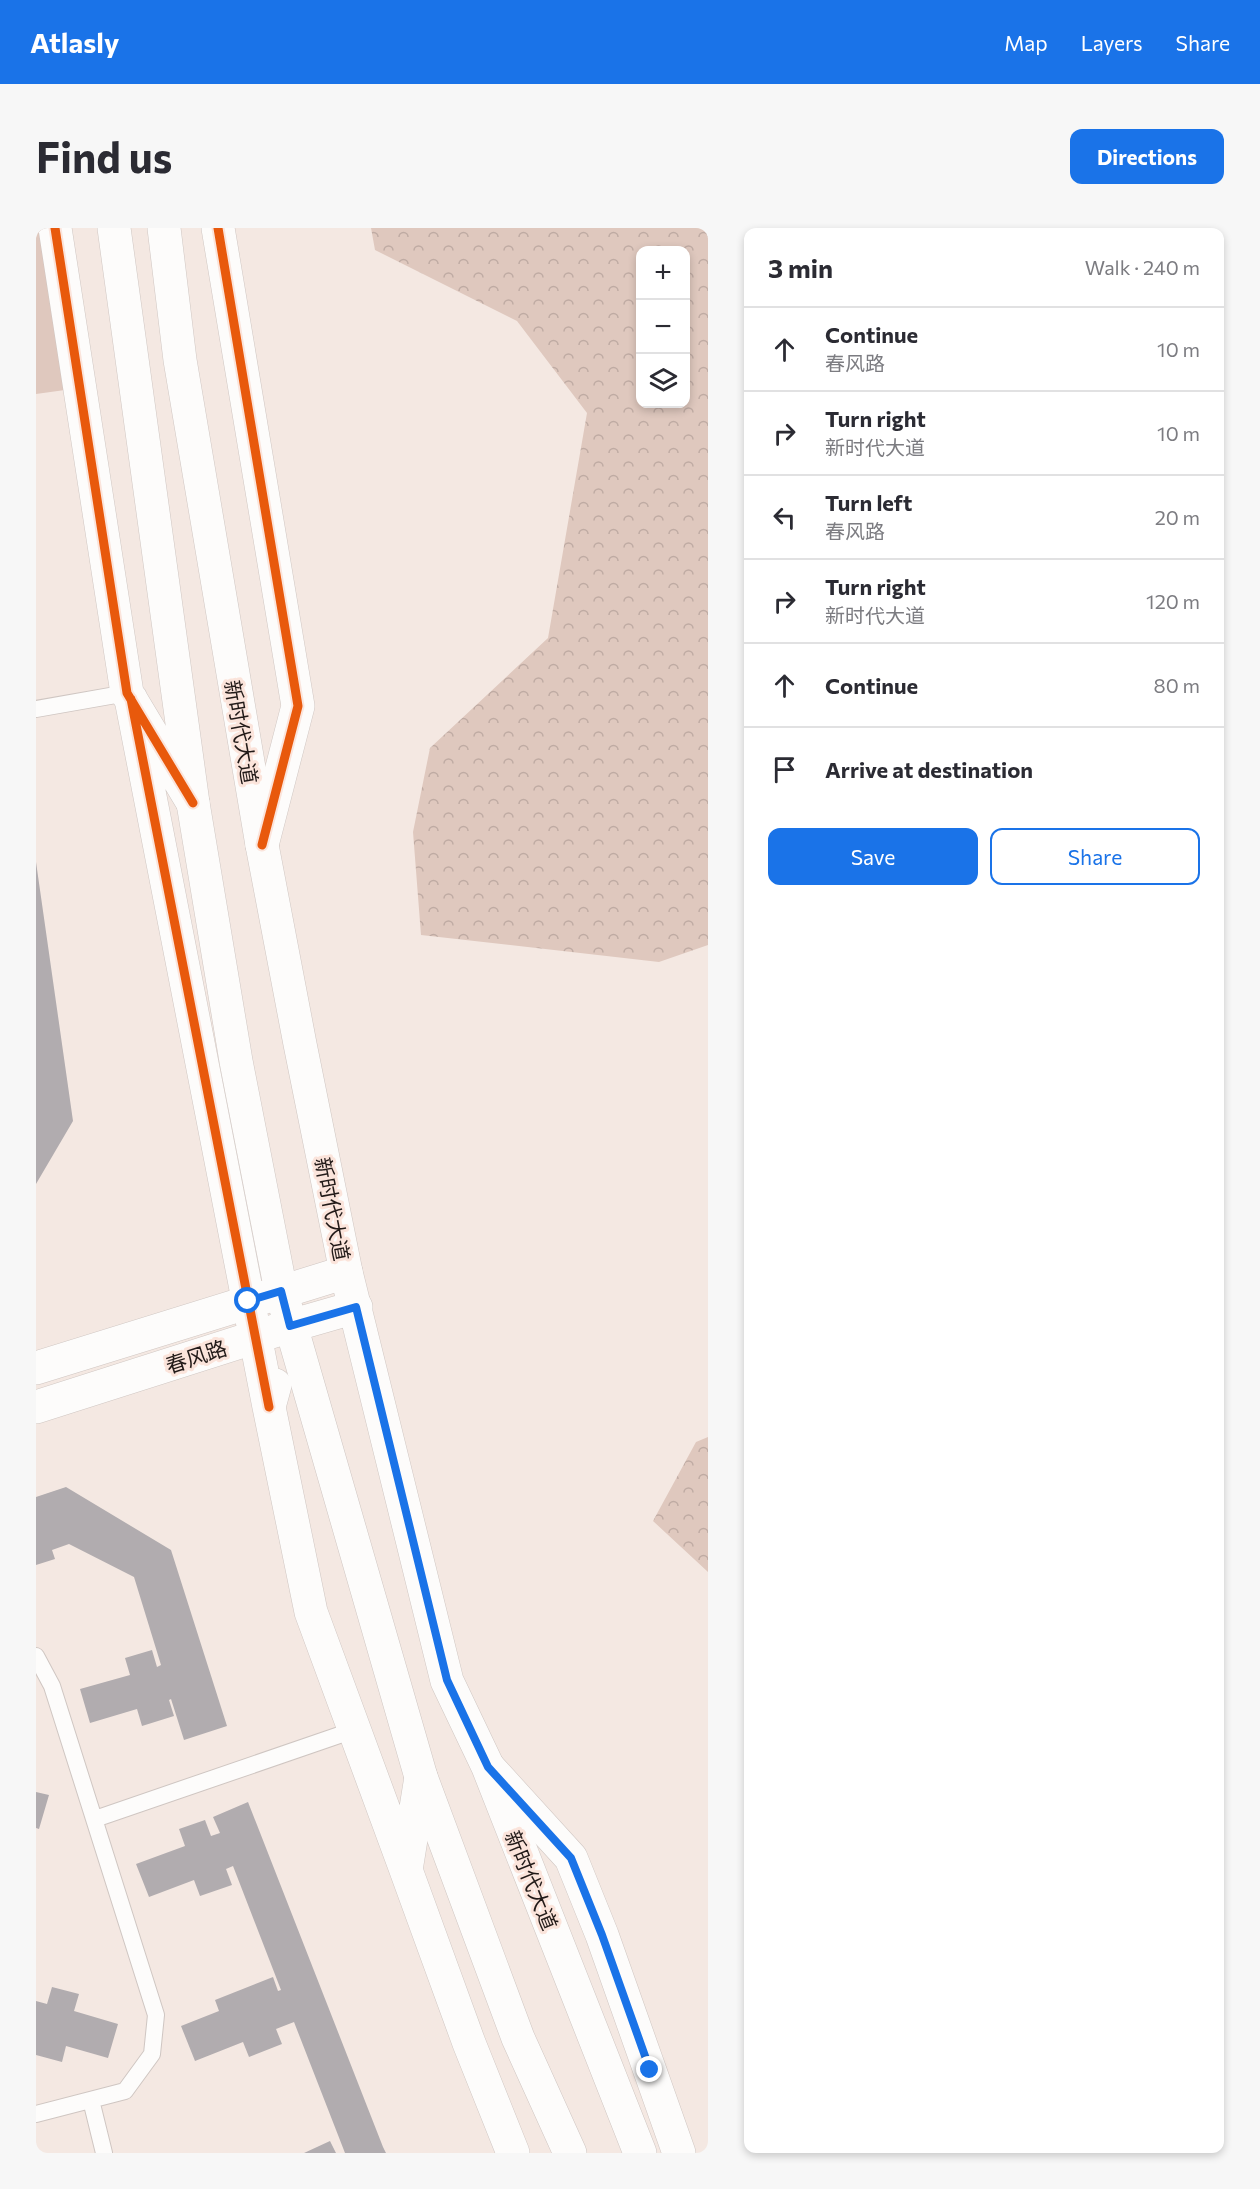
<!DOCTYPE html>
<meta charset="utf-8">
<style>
:root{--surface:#fff;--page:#f7f7f7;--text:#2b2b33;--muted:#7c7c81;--line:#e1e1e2;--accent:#1a73e8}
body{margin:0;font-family:Commissioner,"Noto Sans SC",sans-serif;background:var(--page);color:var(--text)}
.controls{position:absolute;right:18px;top:18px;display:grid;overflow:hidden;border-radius:12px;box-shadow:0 3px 9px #0003}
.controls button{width:54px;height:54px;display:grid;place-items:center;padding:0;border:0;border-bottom:2px solid var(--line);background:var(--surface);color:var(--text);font:30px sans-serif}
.stop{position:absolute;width:18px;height:18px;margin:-14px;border:4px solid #1a73e8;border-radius:50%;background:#fff}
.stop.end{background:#1a73e8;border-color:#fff;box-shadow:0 2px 6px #0008}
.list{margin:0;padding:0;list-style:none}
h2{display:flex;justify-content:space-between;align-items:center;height:78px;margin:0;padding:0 24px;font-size:26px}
h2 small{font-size:20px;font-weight:400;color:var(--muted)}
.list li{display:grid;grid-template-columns:39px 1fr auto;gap:18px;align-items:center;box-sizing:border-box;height:84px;padding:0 24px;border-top:2px solid var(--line)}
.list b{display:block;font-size:22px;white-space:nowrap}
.list p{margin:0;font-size:20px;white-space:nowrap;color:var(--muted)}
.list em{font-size:20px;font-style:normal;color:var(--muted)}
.actions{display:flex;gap:12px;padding:18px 24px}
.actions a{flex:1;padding:14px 0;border:2px solid var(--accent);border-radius:12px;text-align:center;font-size:21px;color:var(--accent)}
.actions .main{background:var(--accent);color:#fff}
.icon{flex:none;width:33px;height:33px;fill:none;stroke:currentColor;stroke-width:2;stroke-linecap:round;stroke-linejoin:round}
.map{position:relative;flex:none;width:672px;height:1925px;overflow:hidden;border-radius:12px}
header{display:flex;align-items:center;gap:36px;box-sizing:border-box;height:84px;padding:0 30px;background:var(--accent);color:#fff}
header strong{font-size:28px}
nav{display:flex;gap:33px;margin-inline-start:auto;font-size:21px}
.intro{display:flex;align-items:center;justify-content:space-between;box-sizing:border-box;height:144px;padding:0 36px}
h1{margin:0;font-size:42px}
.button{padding:15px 27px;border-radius:12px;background:var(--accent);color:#fff;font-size:21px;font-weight:700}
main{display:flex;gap:36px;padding:0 36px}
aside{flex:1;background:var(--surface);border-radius:12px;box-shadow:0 3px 9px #0003}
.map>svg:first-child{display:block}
.forest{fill:url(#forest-crowns);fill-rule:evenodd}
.park{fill:#dfc8be}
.building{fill:#b1acaf}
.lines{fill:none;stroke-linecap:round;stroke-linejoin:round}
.lane-casing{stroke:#cfc6c2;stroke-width:18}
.secondary-casing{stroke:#cfc6c2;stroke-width:34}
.primary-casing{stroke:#cfc6c2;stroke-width:34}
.lane{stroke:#fdfcfb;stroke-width:16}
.secondary{stroke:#fdfcfb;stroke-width:33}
.primary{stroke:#fdfcfb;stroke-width:33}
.cycleway-casing{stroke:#fbe4db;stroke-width:13}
.cycleway{stroke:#e8590c;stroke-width:9}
.route{stroke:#1a73e8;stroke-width:8}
.labels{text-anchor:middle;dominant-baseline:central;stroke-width:6;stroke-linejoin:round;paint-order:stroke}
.street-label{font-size:21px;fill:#221a18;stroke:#fbe4db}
</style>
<header>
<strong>Atlasly</strong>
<nav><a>Map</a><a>Layers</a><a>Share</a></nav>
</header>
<div class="intro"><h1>Find us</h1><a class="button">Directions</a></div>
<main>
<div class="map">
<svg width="672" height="1925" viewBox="0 0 672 1925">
<defs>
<pattern id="forest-crowns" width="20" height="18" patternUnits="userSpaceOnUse" patternTransform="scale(1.5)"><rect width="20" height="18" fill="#dfc8be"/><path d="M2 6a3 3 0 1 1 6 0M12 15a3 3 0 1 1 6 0" fill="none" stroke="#bfaba3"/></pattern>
</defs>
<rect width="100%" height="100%" fill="#f4e8e2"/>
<!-- forest -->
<path class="forest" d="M335 0H672V717L623 734 385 707 377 604 394 520 512 410 551 185 481 93 339 22ZM650 22V176H604V22Z
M672 1209V1344L617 1293 660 1214Z"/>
<!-- park -->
<path class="park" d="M0 0H5L29 162 0 166Z"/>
<!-- building -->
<path class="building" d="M0 634 37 893 0 956Z
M30 1259 135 1322 191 1498 148 1512 135 1471 133 1472 138 1488 106 1498 101 1481 54 1495 44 1461 94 1447 89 1430 116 1422 121 1439 125 1437 98 1349 33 1316 16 1322 19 1331 0 1337V1269Z
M0 1564 13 1567 3 1601 0 1600Z
M212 1574 347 1919 350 1925H309L258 1794 240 1801 246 1816 213 1829 207 1814 159 1833 145 1798 183 1783 179 1772 237 1749 242 1763 245 1762 197 1638 190 1641 196 1657 164 1668 158 1652 113 1669 100 1636 149 1618 143 1601 169 1592 175 1608 184 1605 177 1589Z
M16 1759 43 1766 38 1783 82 1796 72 1830 30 1818 26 1834 0 1827V1773L11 1776Z
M294 1913 300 1925H268Z"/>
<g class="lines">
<defs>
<path id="lane" d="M0 481 91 465
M0 1428 16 1458 120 1787 116 1826 89 1863 0 1886
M59 1591 318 1502
M55 1872 68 1925"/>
<path id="secondary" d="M19 0 91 465 157 575
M182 0 262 478 226 617
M95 471 233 1179
M0 1140 310 1044
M239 1157 233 1179 275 1384 370 1642
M0 1179 254 1098 320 1079
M453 1540 535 1630 566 1707 643 1925
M385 1549 370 1642 433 1815 477 1925"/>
<path id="primary" d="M78 0 157 575 200 833 245 1063 385 1549 482 1810 534 1925
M128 0 144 132 226 617 264 816 310 1044 411 1453 452 1539 604 1925"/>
</defs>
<!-- lane casing -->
<use href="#lane" class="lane-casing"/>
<!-- secondary casing -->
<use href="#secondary" class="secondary-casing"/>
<!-- primary casing -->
<use href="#primary" class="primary-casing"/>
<!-- lane -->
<use href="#lane" class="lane"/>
<!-- secondary -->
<use href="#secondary" class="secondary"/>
<!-- primary -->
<use href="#primary" class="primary"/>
<defs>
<path id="cycleway" d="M19 0 91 465 157 575
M182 0 262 478 226 617
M95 471 233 1179"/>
</defs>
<!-- cycleway casing -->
<use href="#cycleway" class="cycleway-casing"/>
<!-- cycleway -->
<use href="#cycleway" class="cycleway"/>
</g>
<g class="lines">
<!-- route -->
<path class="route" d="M212 1073 245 1063 254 1098 320 1079 411 1452 452 1539 535 1630 566 1707 614 1842"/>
</g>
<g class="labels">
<!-- street labels -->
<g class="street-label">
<text transform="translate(206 504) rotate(80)">新时代大道</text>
<text transform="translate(297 981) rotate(79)">新时代大道</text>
<text transform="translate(160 1128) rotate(-18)">春风路</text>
<text transform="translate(496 1652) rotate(68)">新时代大道</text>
</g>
</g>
</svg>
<div class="controls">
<button>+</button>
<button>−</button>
<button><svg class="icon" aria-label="layers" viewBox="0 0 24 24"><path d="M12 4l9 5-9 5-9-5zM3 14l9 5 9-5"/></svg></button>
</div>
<div class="stop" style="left:212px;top:1073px"></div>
<div class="stop end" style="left:614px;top:1842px"></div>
</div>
<aside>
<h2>3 min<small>Walk · 240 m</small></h2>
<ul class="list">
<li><svg class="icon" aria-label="ahead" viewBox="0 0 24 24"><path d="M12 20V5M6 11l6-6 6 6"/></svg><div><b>Continue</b><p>春风路</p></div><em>10 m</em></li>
<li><svg class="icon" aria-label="right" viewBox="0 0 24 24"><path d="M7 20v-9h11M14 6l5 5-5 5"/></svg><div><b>Turn right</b><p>新时代大道</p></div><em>10 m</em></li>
<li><svg class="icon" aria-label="left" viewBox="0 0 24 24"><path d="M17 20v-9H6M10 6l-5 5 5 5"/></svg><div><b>Turn left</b><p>春风路</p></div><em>20 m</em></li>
<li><svg class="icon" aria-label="right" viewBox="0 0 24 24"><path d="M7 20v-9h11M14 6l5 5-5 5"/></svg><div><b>Turn right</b><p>新时代大道</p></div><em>120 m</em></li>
<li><svg class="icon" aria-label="ahead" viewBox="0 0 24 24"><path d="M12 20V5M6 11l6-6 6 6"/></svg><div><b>Continue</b></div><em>80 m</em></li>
<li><svg class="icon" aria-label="arrive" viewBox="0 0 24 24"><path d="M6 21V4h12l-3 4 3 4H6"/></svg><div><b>Arrive at destination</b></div></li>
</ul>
<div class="actions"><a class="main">Save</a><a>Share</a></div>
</aside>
</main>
